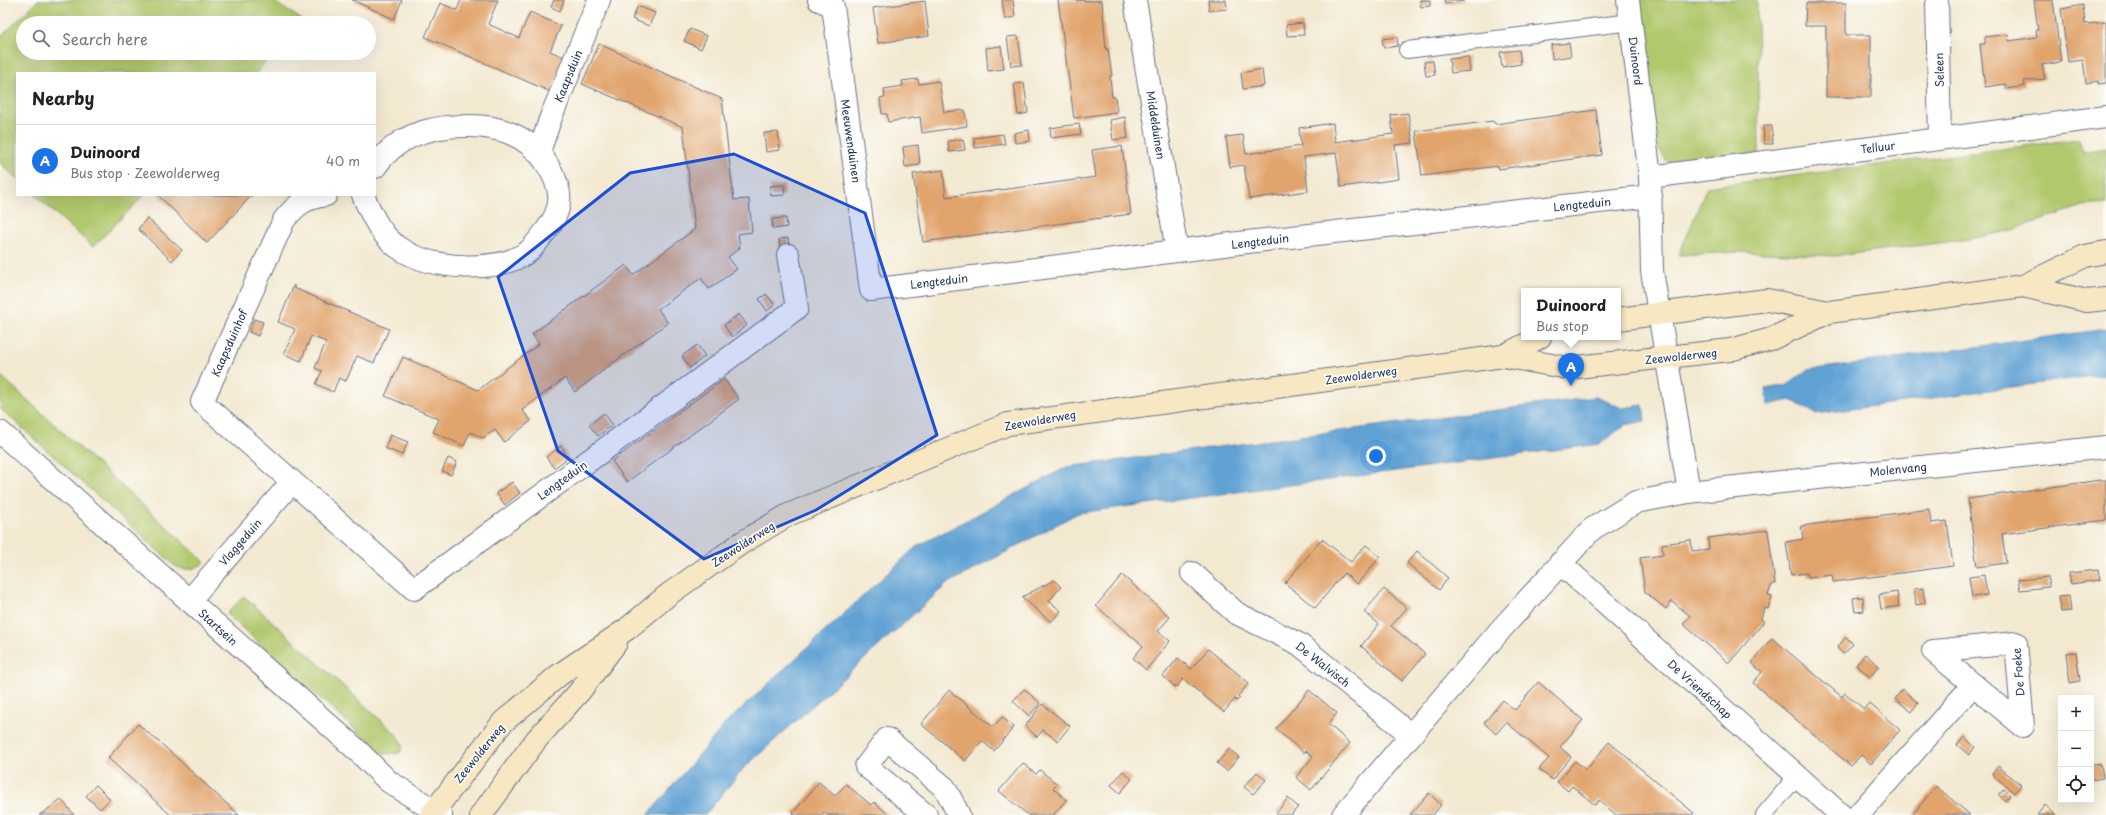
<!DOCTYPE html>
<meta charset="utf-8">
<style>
:root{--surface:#fff;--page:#f2f2f2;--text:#222;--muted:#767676;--line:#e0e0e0;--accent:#1a73e8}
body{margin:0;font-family:"Playpen Sans",sans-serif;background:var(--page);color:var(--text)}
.controls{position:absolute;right:12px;bottom:12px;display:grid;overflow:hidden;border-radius:0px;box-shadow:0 4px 16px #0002}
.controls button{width:36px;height:36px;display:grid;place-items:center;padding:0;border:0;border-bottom:1px solid var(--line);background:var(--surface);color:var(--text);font:20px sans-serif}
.you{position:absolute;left:1376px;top:456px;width:14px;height:14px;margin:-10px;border:3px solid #fff;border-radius:50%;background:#1a73e8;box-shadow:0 0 0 6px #1a73e833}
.badge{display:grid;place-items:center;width:26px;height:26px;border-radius:50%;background:var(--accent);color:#fff;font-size:13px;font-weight:700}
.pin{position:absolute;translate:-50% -33px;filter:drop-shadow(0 1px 2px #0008)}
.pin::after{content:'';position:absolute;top:21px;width:14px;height:12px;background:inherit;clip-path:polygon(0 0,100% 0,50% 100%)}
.popup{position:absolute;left:1521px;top:288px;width:100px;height:52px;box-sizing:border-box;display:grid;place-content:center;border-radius:0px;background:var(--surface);filter:drop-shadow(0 1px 3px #0005);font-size:13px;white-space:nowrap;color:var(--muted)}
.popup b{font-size:15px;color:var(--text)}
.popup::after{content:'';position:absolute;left:50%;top:100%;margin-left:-8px;border:8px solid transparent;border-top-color:var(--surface)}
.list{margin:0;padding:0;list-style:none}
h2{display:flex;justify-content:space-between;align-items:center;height:52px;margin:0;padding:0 16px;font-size:17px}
h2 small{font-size:13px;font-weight:400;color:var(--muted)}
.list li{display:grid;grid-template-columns:26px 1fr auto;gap:12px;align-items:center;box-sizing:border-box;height:72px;padding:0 16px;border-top:1px solid var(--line)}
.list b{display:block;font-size:15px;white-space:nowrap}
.list p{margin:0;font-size:13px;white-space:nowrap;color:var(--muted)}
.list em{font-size:13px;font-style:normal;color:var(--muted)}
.icon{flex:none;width:22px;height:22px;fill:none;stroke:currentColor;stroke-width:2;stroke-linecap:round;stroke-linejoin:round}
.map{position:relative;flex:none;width:2106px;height:815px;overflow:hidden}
.search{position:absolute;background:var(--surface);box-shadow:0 4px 16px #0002;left:16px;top:16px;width:360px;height:44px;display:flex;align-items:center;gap:10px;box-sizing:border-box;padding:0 14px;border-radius:22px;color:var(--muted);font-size:15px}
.panel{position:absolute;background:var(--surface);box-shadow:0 4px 16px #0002;left:16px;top:72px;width:360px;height:124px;border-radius:0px}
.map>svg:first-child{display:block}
.green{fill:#b1c86c;stroke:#667c65}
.water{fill:#60a2d4;stroke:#3e6899}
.building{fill:#e1a46d}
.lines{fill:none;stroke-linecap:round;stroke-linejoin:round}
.lane-casing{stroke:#677086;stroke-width:18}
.street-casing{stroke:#677086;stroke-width:24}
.secondary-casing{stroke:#677086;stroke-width:24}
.lane{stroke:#fff;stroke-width:16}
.street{stroke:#fff;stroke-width:22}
.secondary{stroke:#f7e8c3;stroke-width:22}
.marked{fill:#1d4ed8;fill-opacity:0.2;stroke:#1d4ed8;stroke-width:3;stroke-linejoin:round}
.labels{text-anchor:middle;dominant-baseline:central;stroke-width:3.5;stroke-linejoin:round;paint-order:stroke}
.street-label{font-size:11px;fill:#1b2f5e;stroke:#fdfcf7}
</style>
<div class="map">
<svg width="2106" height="815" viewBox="0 0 2106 815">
<rect width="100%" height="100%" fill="#fdfcf7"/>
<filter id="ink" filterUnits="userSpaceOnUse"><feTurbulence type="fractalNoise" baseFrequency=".025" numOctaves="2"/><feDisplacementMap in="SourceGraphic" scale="8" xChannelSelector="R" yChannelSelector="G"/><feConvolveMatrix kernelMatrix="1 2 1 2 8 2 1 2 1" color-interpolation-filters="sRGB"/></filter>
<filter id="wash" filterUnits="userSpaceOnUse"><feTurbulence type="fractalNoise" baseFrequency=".012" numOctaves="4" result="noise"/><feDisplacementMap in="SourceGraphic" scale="16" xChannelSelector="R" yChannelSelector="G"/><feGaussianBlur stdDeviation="0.9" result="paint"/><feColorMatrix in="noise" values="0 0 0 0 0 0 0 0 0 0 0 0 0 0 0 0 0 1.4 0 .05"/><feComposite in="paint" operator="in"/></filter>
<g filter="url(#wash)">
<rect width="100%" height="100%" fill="#f3e9d1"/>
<!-- green -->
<path class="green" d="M38 0H271L301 19 298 23H23V53H273L256 73H17V179L0 163V38Z
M1639 0H1757L1759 153 1672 164 1666 160 1658 148Z
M2079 139 2083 152 2106 148V204L2082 206 2009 231 1970 239 1835 256 1742 252 1679 255 1707 187Z
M35 195H144L93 247Z
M0 375 205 562C195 569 187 572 175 566L0 408Z
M244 596 395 733 403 745 400 753 382 754 228 615V612Z"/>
<!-- water -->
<path class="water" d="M2106 329V374L1816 414 1791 400 1768 405 1766 389 1788 385 1808 370Z
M1596 397 1622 408 1643 405 1645 421 1625 425 1600 444 1078 513 947 584 743 769 705 815H648L726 723 916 547 1067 467Z"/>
<g id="blocks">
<!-- building -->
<path class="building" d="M352 0H402L394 19Z
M461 0H498L488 24 519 38 530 12 561 26 550 51 566 58 551 92 425 37 440 3 457 10Z
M554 0H564L560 11 551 7Z
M1002 0H1013L1015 17 1005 19Z
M1058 0 1102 1 1106 50 1108 49 1112 76H1110L1112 97H1115L1117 112 1074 118Z
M1208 0H1226L1227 9 1209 11Z
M1420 0H1430V6L1421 7Z
M1444 0H1464V1L1445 4Z
M2034 0H2053L2061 62 2042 65 2045 79 2024 81 2025 86 2006 89V84L1985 87 1980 44H1985V37L2008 34 2009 41 2037 37 2036 30H2038Z
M925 1 929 36 878 43 873 8Z
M1806 3H1846V35H1871V97H1826V26H1805Z
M2083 5 2085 24 2106 22V83L2098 84V81L2086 83 2083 60 2068 62 2061 9Z
M638 6 655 13 649 26 632 19Z
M1303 23 1304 35 1287 36 1286 25Z
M690 29 707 36 701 49 684 41Z
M1018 36 1022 65 1011 66 1007 37Z
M1397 37 1398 46 1384 48 1382 39Z
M1569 43 1571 56 1552 59 1551 45Z
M599 44 722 99 734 200 749 199 752 232 738 234 740 248 728 257 737 269 709 289 701 278 658 309 668 323 621 357 575 392 565 378 522 410 531 421 504 442 495 430 483 438 470 432 464 446 433 432 439 419 385 396 403 357 478 390 539 344 532 334 626 265 633 275 695 229 683 127 582 84Z
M1001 46 1004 69 988 71 986 48Z
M1519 50 1521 64 1502 67 1500 52Z
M1468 57 1470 71 1451 73 1449 59Z
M1433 61 1435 75 1426 76 1424 62Z
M1262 69 1264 86 1243 89 1241 73Z
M918 79 919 84 939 81 944 112 965 110 967 126 922 133 920 117 888 122 887 114H882L880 98 885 97 884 89 903 86 902 81Z
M1024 83 1028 113 1018 115 1014 84Z
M1596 110 1602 155 1499 169 1498 166 1422 176 1416 131 1493 121 1495 124Z
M1408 113 1413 143 1395 145 1399 179 1341 187 1336 153 1304 157 1308 191 1249 199 1244 165 1230 167 1226 137 1243 135 1246 154 1273 150 1301 146 1299 128 1333 123 1335 142 1393 134 1391 115Z
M1125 117 1128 138 1113 140 1110 120Z
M1079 124 1081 134 1051 138 1050 128Z
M1763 126H1772L1773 144H1764Z
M1029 130 1030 141 1015 143 1014 133Z
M778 132 780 150 766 152 764 133Z
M1003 134 1005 144 975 148 974 138Z
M963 139 965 150 949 152 948 141Z
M918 145 920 165 905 167 903 147Z
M1122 146 1131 214 923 242 913 174 943 170 946 197 1046 184 1096 177 1092 150Z
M784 185 785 195 771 196 770 186Z
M158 195H252L207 243Z
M147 218 182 250 172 261 138 229Z
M786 218 787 227 773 229 772 219Z
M788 238 790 251 780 253 779 239Z
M294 285V288L389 329 374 363 357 356 346 381 339 378 333 392 316 384 322 371 315 368 326 342 311 336 301 361 284 354 295 329 278 322Z
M766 294 775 305 767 311 759 299Z
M739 314 747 325 732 337 724 325Z
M254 319 263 322 258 336 249 332Z
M697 345 705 356 690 368 682 356Z
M724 379 739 399 627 482 612 461Z
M604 413 613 425 598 436 589 425Z
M390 435 408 442 402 455 385 448Z
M561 446 569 457 554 468 546 457Z
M448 458 457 462 451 475 442 471Z
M2100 480H2106V520L2002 534 2006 563 1977 567 1968 499Z
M512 482 520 493 505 505 496 493Z
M1929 509 1931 523 1947 521 1953 566 1833 582 1832 575 1808 578 1807 573 1791 575 1786 542 1803 539 1801 526Z
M1768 530 1775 584H1772L1768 595 1772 596 1768 609 1764 608 1761 619 1764 622 1729 663 1683 624 1690 616 1672 601 1666 609 1645 592 1640 558 1663 555 1662 544 1691 540 1692 551 1709 549 1708 538Z
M1322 539 1351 562 1366 545 1380 557 1357 584 1344 573 1315 608 1285 583Z
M1417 551 1448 578 1439 590 1407 563Z
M2098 570 2100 580 2071 584 2069 573Z
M1122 575 1170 617 1158 631 1170 641 1146 670 1133 658 1143 646 1096 606Z
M1984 575 1987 595 1972 597 1969 577Z
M2048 577 2049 587 2020 590 2018 580Z
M1054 580 1061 587 1049 601 1061 611 1051 622 1022 597Z
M1923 588 1925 603 1916 605 1914 589Z
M1384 589 1407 608 1391 626 1425 654 1402 681 1361 646 1379 624 1364 612Z
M1897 592 1899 606 1881 609 1879 595Z
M2069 596 2071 611 2061 612 2058 597Z
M1863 597 1864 611 1855 612 1853 598Z
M1846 637 1853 644 1844 654 1837 648Z
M1772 638 1842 697 1845 693 1864 709 1869 703 1900 730 1871 764 1861 755 1851 766 1753 683 1762 672 1751 663Z
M1208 649 1249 683 1238 696 1240 698 1237 701 1235 699 1224 712 1183 679 1176 688 1163 676 1178 658 1191 669Z
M2076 652 2080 681 2070 683 2066 653Z
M1865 654 1879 666 1870 677 1856 665Z
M1538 682 1583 720 1560 747 1571 757 1552 780 1539 769 1549 758 1506 722 1496 734 1484 723 1503 700 1515 710Z
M1024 689 1040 703 1029 716 1013 701Z
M1902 689 1918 703 1912 712 1895 699Z
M949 690 993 727 1002 717 1014 727 994 751 982 741 965 761 921 724Z
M1309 690 1337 713 1328 724 1350 743 1311 790 1296 777 1313 757 1306 751 1304 753 1276 729Z
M1042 704 1070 726 1058 741 1043 730 1037 737 1025 726Z
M138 724 167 749 239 815H171L163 808 108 758Z
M1964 737 1975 747 1969 755 1957 745Z
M1609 742 1672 795 1694 813 1692 815H1616L1599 800 1595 805 1572 786 1568 791 1557 782 1575 761 1586 770Z
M1229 749 1239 757 1227 771 1217 763Z
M1023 763 1036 774 1040 770 1057 784 1053 788 1066 800 1053 815H1028L999 791Z
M2101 764 2103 778 2091 780V765Z
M1998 766 2021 785 2014 793 1992 774Z
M1123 771 1132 779 1120 793 1111 785Z
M1257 772 1266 780 1253 794 1244 787Z
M819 782 835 796 846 784 871 805 874 802 889 815H827L824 812 822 815H795L793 813Z
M96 785 110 799 100 809 86 796Z
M1936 786 1956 803 1970 815H1912Z
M2004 789 2010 795 2005 801 1999 795Z
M1429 793 1441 805 1433 815H1410Z
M1288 798 1298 807 1291 815H1278L1276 813Z
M61 799 74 815H39L43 813Z
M2045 805 2056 815H2037Z"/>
</g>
</g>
<g filter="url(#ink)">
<use href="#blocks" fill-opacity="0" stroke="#677086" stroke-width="1"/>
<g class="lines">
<defs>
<path id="lane" d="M1407 50 1631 22
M1764 815 1797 776"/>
<path id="street" d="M819 0 833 6 871 290 1239 243 1651 196
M1135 0 1177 251
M1628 0 1650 177 1652 271 1689 492
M1937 0 1940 139
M539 152 551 117 599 0
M1650 177 2106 117
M326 195C305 198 297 204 284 220L202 402 414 589 797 308 788 255
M363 195C372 216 382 238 402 250 433 269 493 273 525 254 533 249 539 239 545 232 566 206 562 187 545 161 527 135 497 125 466 126 429 126 396 136 375 167
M0 432 358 751 388 781 441 815
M1560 563 1841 815
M1192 573 1236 613 1299 644 1411 735
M189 601 292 482
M2016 643 2023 726 1933 651Z
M926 815 866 766 887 739 945 788 959 815
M1343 815 1502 628 1592 529 1636 502 1689 492 2106 447
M1858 815 1973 685"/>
<path id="secondary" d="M2023 286 2087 301 2106 299
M1618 319 1767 300 1829 312
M1503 356 1540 337
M431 815 503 722 559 675 627 629 669 594 743 542 788 515 1008 424 1503 356 1568 368 1730 350 1771 339 1829 312 2023 286 2085 256 2106 252
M481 815 536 740 580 691 616 643"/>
</defs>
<!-- lane casing -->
<use href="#lane" class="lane-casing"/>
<!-- street casing -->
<use href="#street" class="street-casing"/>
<!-- secondary casing -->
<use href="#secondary" class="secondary-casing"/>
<!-- lane -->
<use href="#lane" class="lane"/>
<!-- street -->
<use href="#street" class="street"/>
<!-- secondary -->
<use href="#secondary" class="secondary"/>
</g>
</g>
<!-- marked area -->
<path class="marked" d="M734 154 865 213 937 435 816 510 704 559 558 451 498 277 630 173Z"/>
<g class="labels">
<!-- street labels -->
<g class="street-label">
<text transform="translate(1636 61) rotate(83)">Duinoord</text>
<text transform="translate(1939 70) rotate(-91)">Seleen</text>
<text transform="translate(568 76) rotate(-68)">Kaapsduin</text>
<text transform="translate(1156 125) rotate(81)">Middelduinen</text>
<text transform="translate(851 141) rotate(82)">Meeuwenduinen</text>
<text transform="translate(1878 147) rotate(-7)">Telluur</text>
<text transform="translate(1582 204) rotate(-6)">Lengteduin</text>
<text transform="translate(1260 241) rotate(-7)">Lengteduin</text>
<text transform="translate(939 281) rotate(-7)">Lengteduin</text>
<text transform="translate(229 343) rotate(-66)">Kaapsduinhof</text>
<text transform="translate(1681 356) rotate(-6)">Zeewolderweg</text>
<text transform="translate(1361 375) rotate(-8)">Zeewolderweg</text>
<text transform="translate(1040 420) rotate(-10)">Zeewolderweg</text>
<text transform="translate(1898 469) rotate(-6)">Molenvang</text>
<text transform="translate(562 480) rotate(-36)">Lengteduin</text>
<text transform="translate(240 542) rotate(-49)">Vlaggeduin</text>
<text transform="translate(743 544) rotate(-33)">Zeewolderweg</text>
<text transform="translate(218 627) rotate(42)">Startsein</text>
<text transform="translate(1323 664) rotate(38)">De Walvisch</text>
<text transform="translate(2018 672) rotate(-95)">De Foeke</text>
<text transform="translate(1700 689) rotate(42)">De Vriendschap</text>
<text transform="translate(479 753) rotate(-51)">Zeewolderweg</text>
</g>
</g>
</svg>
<div class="controls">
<button>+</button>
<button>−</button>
<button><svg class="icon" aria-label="locate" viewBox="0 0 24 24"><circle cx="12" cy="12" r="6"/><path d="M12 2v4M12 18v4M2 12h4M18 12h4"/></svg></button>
</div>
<div class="you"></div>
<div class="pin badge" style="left:1571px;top:386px">A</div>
<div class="popup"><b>Duinoord</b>Bus stop</div>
<div class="search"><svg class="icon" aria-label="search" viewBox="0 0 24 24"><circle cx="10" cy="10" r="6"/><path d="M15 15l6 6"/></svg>Search here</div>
<section class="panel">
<h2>Nearby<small></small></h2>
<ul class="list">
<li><span class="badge">A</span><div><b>Duinoord</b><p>Bus stop · Zeewolderweg</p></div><em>40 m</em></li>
</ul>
</section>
</div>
